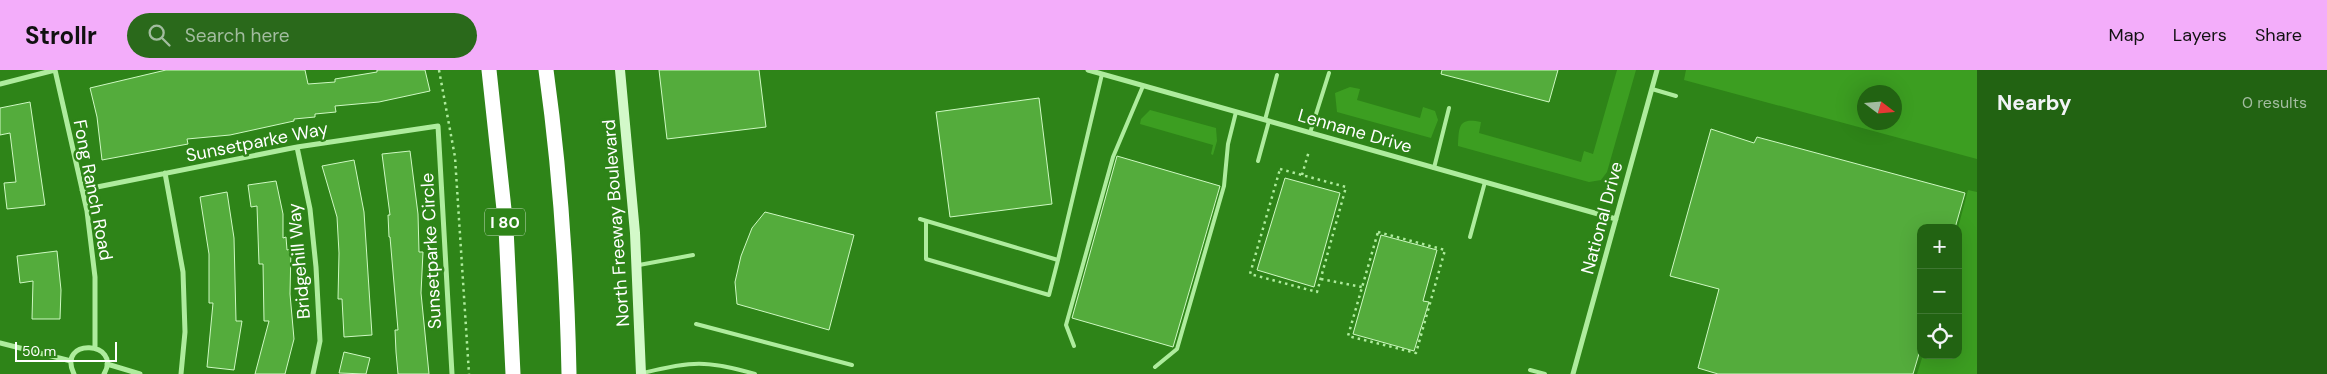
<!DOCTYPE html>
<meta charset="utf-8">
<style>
:root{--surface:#226312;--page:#2a691b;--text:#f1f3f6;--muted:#a2bc9f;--line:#3f7732;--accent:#f3adfa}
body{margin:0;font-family:"DM Sans",sans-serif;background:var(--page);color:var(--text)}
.controls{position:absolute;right:15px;bottom:15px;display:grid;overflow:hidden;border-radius:10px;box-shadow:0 5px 20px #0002}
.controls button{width:45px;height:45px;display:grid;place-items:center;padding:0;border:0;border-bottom:1px solid var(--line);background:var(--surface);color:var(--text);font:25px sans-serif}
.compass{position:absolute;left:1857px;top:15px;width:45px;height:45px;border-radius:50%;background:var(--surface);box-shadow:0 5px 20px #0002;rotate:106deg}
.scale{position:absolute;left:15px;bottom:12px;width:102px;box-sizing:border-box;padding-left:5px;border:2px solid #fff;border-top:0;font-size:14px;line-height:18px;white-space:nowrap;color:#fff;-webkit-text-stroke:4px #2e8418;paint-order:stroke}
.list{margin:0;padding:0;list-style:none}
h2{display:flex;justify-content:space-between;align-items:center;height:65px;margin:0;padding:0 20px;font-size:21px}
h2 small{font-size:16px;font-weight:400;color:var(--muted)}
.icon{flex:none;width:28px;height:28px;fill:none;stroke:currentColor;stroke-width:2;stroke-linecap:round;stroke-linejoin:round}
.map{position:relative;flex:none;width:1977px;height:304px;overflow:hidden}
header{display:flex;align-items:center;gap:30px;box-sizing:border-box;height:70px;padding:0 25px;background:var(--accent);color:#111}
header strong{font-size:24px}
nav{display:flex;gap:28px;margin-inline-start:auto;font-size:18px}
.search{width:350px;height:45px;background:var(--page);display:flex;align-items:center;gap:12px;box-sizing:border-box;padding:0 18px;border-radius:28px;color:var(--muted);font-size:19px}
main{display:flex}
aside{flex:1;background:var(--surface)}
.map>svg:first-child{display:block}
.green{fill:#3c9e21;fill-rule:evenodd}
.building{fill:#54ac3c;stroke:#cef9c2}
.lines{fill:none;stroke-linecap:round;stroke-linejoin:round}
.path{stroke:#aeec9d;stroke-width:2.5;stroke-dasharray:2.5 4;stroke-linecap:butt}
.lane{stroke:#aeec9d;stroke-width:4}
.street{stroke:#aeec9d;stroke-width:5}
.secondary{stroke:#d3f9c9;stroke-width:10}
.highway{stroke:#fff;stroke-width:15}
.labels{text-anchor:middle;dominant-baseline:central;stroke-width:5;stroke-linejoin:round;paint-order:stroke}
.shield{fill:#2e8418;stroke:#c0daba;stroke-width:1}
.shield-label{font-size:16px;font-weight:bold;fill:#fff}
.street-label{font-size:18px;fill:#fff;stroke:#2e8418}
</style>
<header>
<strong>Strollr</strong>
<div class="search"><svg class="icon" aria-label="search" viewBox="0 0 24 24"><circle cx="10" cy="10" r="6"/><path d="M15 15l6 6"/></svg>Search here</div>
<nav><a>Map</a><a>Layers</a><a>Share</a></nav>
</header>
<main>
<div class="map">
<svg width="1977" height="304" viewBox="0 0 1977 304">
<rect width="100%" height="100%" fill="#2e8418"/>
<!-- green -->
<path class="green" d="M1617 0H1636L1607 102 1601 110 1589 112 1458 76C1459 57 1458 47 1481 52L1479 63 1581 92 1584 81 1593 84Z
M1686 0H1977V89L1684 10ZM1864 22H1894V52H1864Z
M1350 17 1360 19 1357 30 1420 48 1423 37 1435 41 1438 50 1431 68 1337 42 1335 23Z
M1150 40 1216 58 1217 71 1213 85 1211 84 1213 75 1140 54 1141 49Z
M1968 120 1977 122V304H1917L1923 285H1958V158Z"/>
<!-- building -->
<path class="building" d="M166 0H305L308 14 335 12V9L377 2V0H425L430 21 379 32 335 36 336 42 315 44V47L294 49V51L230 65 187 69 188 74 102 90 97 47 90 18Z
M659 0H759L766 57 667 69Z
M1442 0H1558L1549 32 1441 4Z
M1039 28 1052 134 950 147 936 42Z
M30 32 45 135 7 139 4 113 16 112 10 63 0 65V38Z
M1711 59 1754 73 1757 67 1965 123 1955 158H1921V277L1913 304H1718L1698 298 1719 219 1670 206Z
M410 81 418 144 419 182H423L421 223 429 304H398L396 282 395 260H398L390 167H389L388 145H390L382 84Z
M1117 86 1220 116 1173 277 1072 248Z
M354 90 364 142 372 265 344 267 342 229H338L339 183 337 147 322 96Z
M1285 108 1340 123 1314 217 1257 200Z
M276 111 283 144V168L286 167 287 180 291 179 290 224 294 269 285 304H255L269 251H264L263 194H259L257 136 251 137 248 115Z
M227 122 234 168 236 251H242L234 300 207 297 213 233H209V184L200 127Z
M765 142 854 165 829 260 737 234 735 212 741 186 752 158Z
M1381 165 1437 180 1423 231 1429 232 1414 281 1353 264Z
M57 181 61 220 60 249H32L33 211 20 213 17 186Z
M344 282 370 288 366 304 339 303Z"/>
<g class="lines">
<!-- path -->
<path class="path" d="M439 0 455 87 469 304
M1280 99 1346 117 1317 222 1250 204Z
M1302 105 1309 81
M1378 162 1445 180 1416 283 1348 266Z
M1321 209 1362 217"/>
<!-- lane -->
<path class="lane" d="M1652 19 1676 26
M1265 50 1277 5
M1310 63 1329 3
M1258 91 1269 51
M1434 98 1449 38
M920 149 1058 190 1102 4
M926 151V189L1049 225 1058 190
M1470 167 1485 112
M639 195 693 185
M696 254 852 295
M1074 276 1066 255 1113 87 1143 16
M1155 297 1177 279 1224 116 1228 74 1236 42
M1530 300 1545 304
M643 303C691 291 707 290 755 304"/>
<!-- street -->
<path class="street" d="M55 0 87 141 95 207V277
M1088 0 1616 149
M0 14 55 0
M297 77 310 139 316 197 320 271 313 304
M165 103 183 202 185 262 181 304
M82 120 297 77 438 56 452 304
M0 273 71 291
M107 294 140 304
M74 304C56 267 123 271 104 304
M1573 304 1657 0"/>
<!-- secondary -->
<path class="secondary" d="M620 0 635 163 641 304"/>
<!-- highway -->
<path class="highway" d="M489 0 506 158 513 304
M546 0C560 100 567 203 569 304"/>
</g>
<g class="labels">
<!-- shield labels -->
<rect class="shield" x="485" y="138.5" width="40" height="27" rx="4"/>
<g class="shield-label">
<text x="505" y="152">I 80</text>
</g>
<!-- street labels -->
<g class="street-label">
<text transform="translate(1355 61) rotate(16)">Lennane Drive</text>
<text transform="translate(257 72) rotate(-11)">Sunsetparke Way</text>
<text transform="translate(93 120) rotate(79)">Fong Ranch Road</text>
<text transform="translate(1602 148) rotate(-75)">National Drive</text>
<text transform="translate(616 153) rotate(-94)">North Freeway Boulevard</text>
<text transform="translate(431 181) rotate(-93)">Sunsetparke Circle</text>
<text transform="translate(299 191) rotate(-95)">Bridgehill Way</text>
</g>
</g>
</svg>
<div class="controls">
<button>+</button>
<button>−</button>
<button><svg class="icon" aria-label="locate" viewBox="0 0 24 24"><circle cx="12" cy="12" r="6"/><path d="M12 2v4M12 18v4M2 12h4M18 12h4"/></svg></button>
</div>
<svg class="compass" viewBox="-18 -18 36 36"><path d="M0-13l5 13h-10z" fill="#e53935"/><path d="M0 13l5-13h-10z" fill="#a2bc9f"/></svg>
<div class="scale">50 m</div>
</div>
<aside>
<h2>Nearby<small>0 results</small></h2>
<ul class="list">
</ul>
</aside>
</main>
